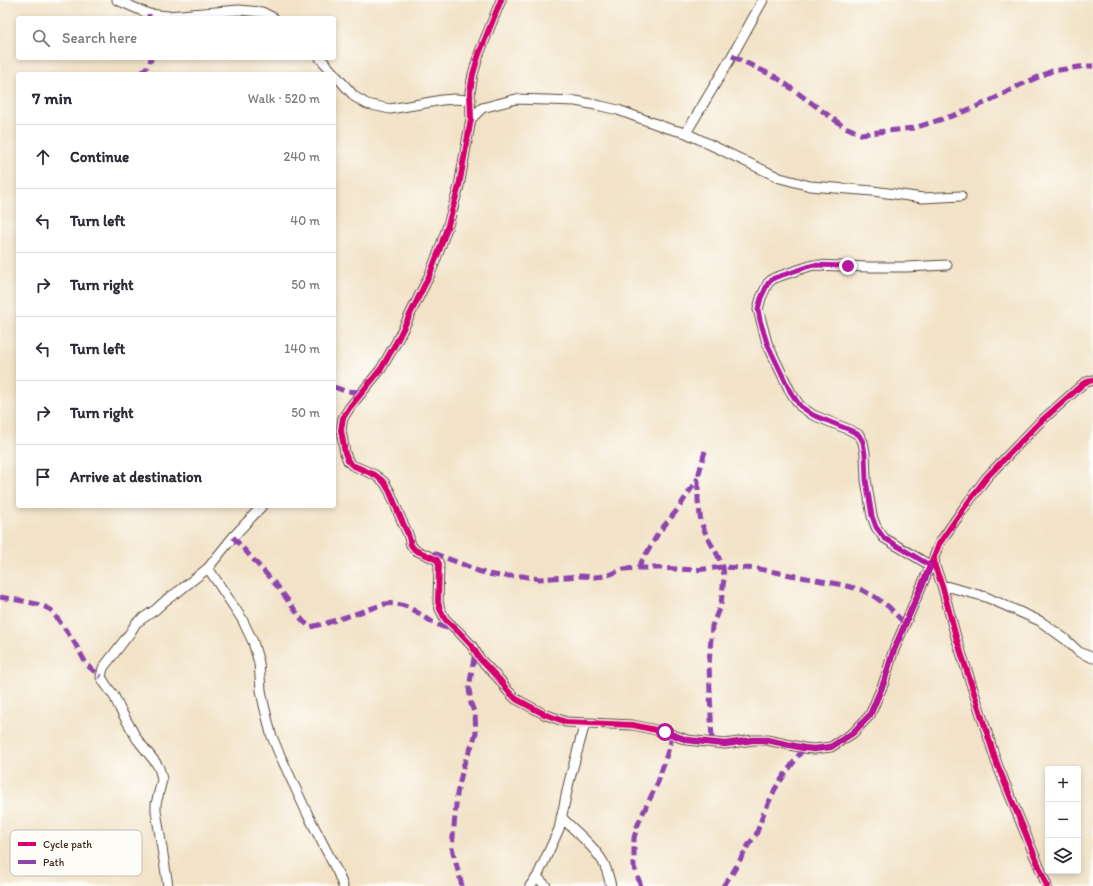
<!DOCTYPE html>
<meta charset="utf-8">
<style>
:root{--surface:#fff;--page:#f7f7f7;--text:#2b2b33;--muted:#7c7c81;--line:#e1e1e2}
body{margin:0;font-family:Itim,sans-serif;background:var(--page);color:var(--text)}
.controls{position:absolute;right:12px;bottom:12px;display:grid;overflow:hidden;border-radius:4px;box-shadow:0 2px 6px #0003}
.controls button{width:36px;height:36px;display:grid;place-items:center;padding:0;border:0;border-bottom:1px solid var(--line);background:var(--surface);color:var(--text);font:20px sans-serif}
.stop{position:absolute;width:12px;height:12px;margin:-9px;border:3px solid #b5179e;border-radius:50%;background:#fff}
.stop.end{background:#b5179e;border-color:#fff;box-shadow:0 1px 4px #0008}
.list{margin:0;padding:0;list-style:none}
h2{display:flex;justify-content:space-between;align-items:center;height:52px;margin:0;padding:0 16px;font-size:17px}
h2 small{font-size:13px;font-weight:400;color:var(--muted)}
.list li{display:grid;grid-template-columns:26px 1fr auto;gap:12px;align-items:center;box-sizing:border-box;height:64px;padding:0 16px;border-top:1px solid var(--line)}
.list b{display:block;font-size:15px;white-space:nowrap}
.list em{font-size:13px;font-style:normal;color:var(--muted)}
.icon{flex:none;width:22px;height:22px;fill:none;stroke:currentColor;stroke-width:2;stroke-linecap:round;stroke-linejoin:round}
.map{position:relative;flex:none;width:1093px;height:886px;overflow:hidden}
.search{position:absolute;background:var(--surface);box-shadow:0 2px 6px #0003;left:16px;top:16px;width:320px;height:44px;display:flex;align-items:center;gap:10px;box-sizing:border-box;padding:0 14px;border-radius:4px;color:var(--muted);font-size:15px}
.panel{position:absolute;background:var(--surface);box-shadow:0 2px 6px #0003;left:16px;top:72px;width:320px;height:436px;border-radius:4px}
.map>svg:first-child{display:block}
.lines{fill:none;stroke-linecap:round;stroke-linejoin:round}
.street-casing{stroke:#564638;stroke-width:11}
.street{stroke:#fff;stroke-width:9}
.quiet{stroke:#8e44ad;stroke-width:5;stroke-dasharray:10 5;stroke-linecap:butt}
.cycleway-casing{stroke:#fdfcf7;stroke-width:8}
.cycleway{stroke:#d6006c;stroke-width:6}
.route{stroke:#b5179e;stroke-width:5}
.key{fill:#fdfcf7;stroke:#c3bdb6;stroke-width:1}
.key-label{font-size:11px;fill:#3b2a1e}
</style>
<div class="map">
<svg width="1093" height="886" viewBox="0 0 1093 886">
<rect width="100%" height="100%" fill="#fdfcf7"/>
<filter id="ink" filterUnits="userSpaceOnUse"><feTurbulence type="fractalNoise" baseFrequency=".025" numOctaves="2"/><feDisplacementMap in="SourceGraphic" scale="8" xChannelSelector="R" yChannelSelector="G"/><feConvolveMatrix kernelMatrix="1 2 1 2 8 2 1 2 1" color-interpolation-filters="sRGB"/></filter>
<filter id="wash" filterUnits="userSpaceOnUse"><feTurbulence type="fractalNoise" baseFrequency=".012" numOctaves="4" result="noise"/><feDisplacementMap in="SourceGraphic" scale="16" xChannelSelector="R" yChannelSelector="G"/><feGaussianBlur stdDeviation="0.9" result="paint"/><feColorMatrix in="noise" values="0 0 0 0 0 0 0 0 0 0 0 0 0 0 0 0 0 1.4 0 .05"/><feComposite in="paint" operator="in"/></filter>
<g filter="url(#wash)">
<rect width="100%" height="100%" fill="#f2e3c8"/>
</g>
<g filter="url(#ink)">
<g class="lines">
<defs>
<path id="street" d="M117 0 149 14 168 16 239 10 262 12 274 18
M501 0 479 54 473 74 470 92 471 119 459 186 448 225 439 251 430 274 397 341 381 369 350 407 343 418 341 430 345 453 348 461 352 465 375 475 384 482 390 492 401 519 408 534 411 545 415 550 431 557 437 560 439 564 438 602 440 609 445 619 459 632 472 646 480 659 500 680 507 690 516 699 544 714 566 722 633 725 665 732 687 740 725 744 753 740H767L804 748 814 749 831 747 853 733 870 715 884 682 893 652 934 557
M320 58 355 97 367 104 390 109 420 104 442 100 454 99 471 100
M471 119 482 108 516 99 576 101 601 106 618 110 667 128 686 133 780 178 810 186 873 191 923 198 961 196
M686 133 732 56 763 0
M931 566 884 538 876 527 872 516 866 480 865 453 863 442 859 435 850 430 813 415 800 406 790 391 767 343 758 309 761 298 768 283 774 278 813 265 869 267H906L947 265
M208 568 242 619 253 642 259 663 261 690 263 701 271 734 278 751 308 815 338 873 343 886
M942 585 986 597 1040 621 1065 639 1079 652 1093 658
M561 817C574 830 594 846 603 862 607 869 609 878 611 886
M537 877 546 886
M168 886 156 811V804L162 780 161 775 159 768 156 763 137 739 120 709 114 696 106 685 101 677 103 668 130 633 136 623 155 610 166 600 179 591 208 568 233 537 262 506
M530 886 537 877 559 829 569 782 585 723
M1047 886 997 764 956 637 942 585 935 567 934 557 939 544 964 508 987 477 1039 423 1084 383 1093 380"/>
</defs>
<!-- street casing -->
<use href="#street" class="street-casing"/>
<!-- street -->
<use href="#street" class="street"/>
<!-- quiet -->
<path class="quiet" d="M149 18V14
M732 56 776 77 843 126 861 134 914 128 955 115 990 101 1018 86 1052 71 1085 66H1093
M141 74 150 63 151 58
M334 387 345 391 362 392
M705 451 698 477V501L701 522 707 537 717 554 723 567 724 578 721 604 712 626 709 664 712 743
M233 537 278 587 303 621 310 627 327 623 385 604C407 601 419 615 436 624 442 627 448 628 454 630
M433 553 462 564 478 571 488 574 501 576H522L539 579 580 576 595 577 605 576 624 569 638 568H660L695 570 723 567 759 569 843 585 862 590 875 597 889 607 905 624
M638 568 659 532 678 509 698 478
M0 597C16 600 37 602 51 610L73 640 87 665 101 677
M462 886 452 848 457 794 464 764 472 745 476 733 475 714 471 704 469 688 475 652
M641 886 634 867V838L637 827 641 817 658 782 673 735
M723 886 732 874 749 844 756 835 763 815 775 789 783 777 804 748"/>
<defs>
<path id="cycleway" d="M501 0 479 54 473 74 470 92 471 119 459 186 448 225 439 251 430 274 397 341 381 369 350 407 343 418 341 430 345 453 348 461 352 465 375 475 384 482 390 492 401 519 408 534 411 545 415 550 431 557 437 560 439 564 438 602 440 609 445 619 459 632 472 646 480 659 500 680 507 690 516 699 544 714 566 722 633 725 665 732 687 740 725 744 753 740H767L804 748 814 749 831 747 853 733 870 715 884 682 893 652 934 557
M1047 886 997 764 956 637 942 585 935 567 934 557 939 544 964 508 987 477 1039 423 1084 383 1093 380"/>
</defs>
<!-- cycleway casing -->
<use href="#cycleway" class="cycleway-casing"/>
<!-- cycleway -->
<use href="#cycleway" class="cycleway"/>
</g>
</g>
<g class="lines" filter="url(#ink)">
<!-- route -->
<path class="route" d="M665 732 687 740 712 743 725 744 753 740H767L804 748 814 749 830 747 852 733 870 715 884 682 893 652 931 566 884 538 876 527 872 516 866 480 865 454 863 442 859 435 850 430 813 415 800 406 790 391 767 343 760 320 758 309 761 298 768 283 774 278 813 265 848 266"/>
</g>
<!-- legend -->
<rect x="10" y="830" width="132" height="46" rx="6" class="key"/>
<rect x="18" y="842" width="18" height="4" fill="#d6006c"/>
<rect x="18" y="860" width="18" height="4" fill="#8e44ad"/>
<g class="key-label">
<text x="43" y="848">Cycle path</text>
<text x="43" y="866">Path</text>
</g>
</svg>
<div class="controls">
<button>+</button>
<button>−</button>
<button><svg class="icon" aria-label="layers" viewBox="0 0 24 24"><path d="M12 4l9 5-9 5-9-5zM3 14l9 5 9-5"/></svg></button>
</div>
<div class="stop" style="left:665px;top:732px"></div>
<div class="stop end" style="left:848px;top:266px"></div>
<div class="search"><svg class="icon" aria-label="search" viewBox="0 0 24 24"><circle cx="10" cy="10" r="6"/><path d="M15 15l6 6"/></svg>Search here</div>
<section class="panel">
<h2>7 min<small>Walk · 520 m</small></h2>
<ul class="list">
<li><svg class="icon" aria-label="ahead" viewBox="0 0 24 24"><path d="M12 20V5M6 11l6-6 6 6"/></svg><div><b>Continue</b></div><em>240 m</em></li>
<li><svg class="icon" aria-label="left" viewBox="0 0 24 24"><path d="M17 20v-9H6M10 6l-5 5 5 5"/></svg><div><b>Turn left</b></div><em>40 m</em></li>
<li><svg class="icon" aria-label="right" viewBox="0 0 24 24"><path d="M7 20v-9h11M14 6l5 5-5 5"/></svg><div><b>Turn right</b></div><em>50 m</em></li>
<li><svg class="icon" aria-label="left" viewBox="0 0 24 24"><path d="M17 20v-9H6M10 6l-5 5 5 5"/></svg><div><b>Turn left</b></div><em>140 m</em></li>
<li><svg class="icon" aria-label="right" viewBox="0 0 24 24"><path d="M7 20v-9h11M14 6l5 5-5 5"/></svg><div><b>Turn right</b></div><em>50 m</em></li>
<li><svg class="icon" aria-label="arrive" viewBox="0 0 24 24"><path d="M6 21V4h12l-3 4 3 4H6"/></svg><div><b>Arrive at destination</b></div></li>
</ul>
</section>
</div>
